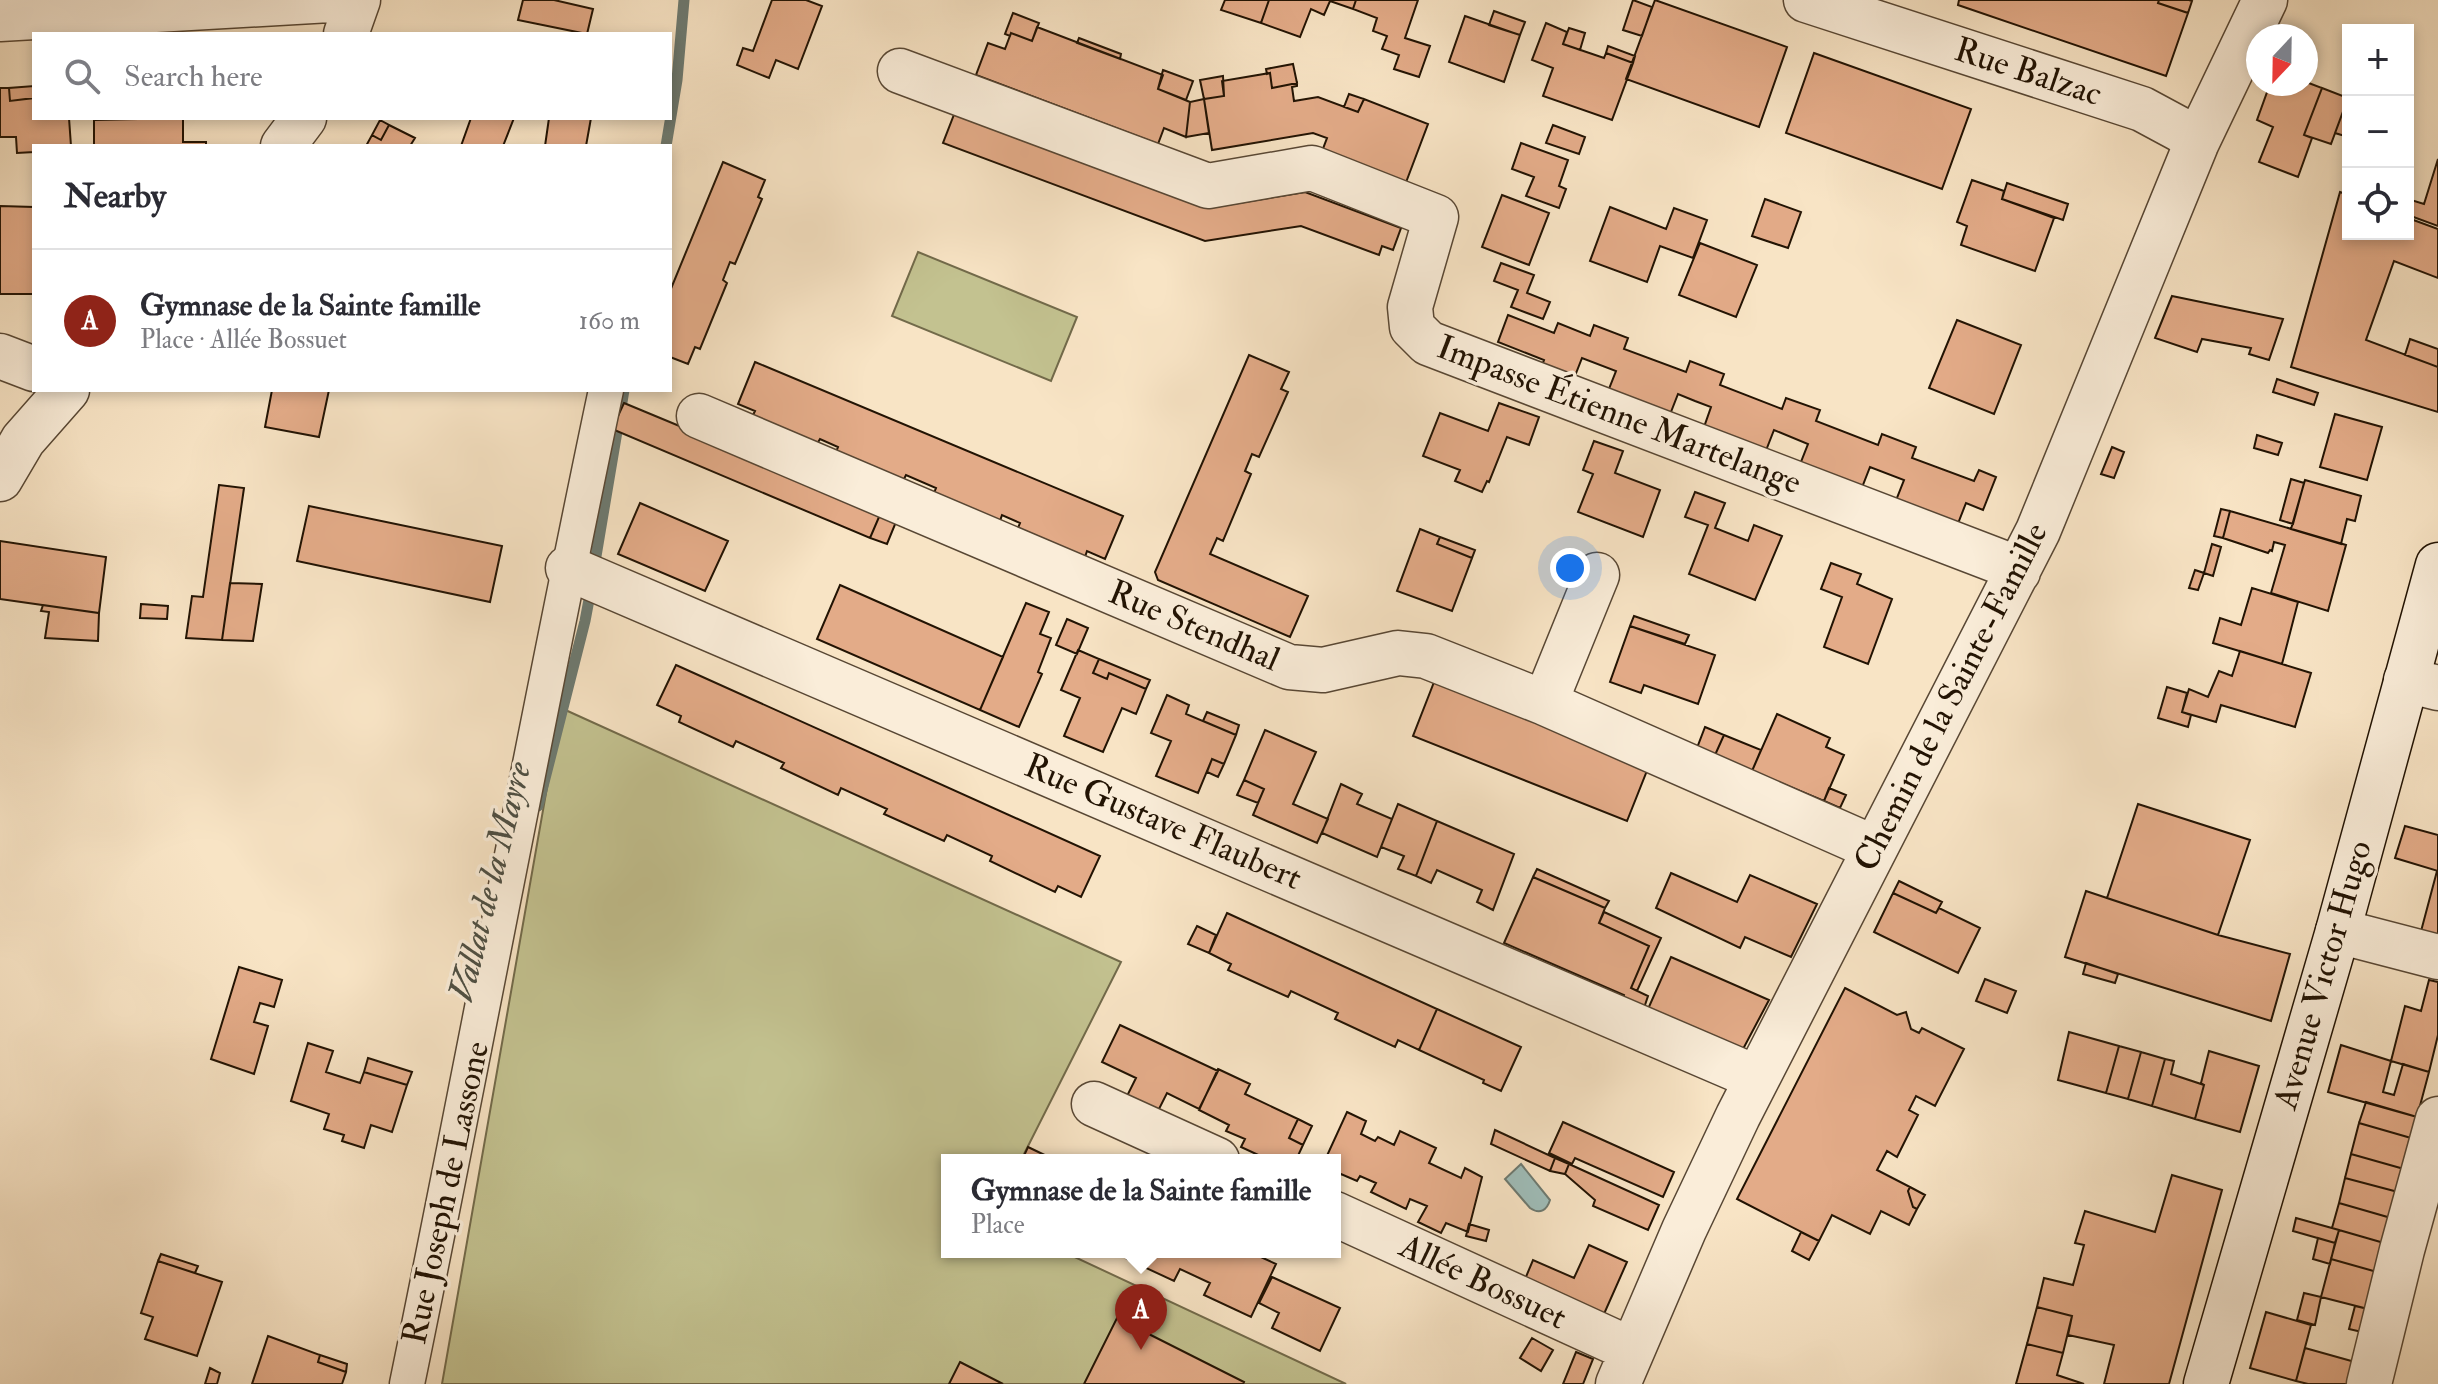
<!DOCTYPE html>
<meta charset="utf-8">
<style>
:root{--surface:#fff;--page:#f7f7f7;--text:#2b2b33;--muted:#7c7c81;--line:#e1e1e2;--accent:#8f2418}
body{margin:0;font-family:"IM FELL Double Pica",serif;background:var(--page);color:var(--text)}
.controls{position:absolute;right:24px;top:24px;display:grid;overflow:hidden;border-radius:0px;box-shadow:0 4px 12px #0003}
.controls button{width:72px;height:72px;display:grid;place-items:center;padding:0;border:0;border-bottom:2px solid var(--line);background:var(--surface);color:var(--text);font:40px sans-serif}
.compass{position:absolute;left:2246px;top:24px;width:72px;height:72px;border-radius:50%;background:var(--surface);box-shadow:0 4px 12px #0003;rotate:202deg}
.you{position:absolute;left:1570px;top:568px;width:28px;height:28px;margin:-20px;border:6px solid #fff;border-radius:50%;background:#1a73e8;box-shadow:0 0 0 12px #1a73e833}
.badge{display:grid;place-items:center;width:52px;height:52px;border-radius:50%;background:var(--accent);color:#fff;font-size:26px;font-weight:700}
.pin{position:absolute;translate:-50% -66px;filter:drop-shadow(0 2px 4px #0008)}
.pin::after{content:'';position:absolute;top:42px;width:28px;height:24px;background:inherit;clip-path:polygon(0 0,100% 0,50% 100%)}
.popup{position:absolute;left:941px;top:1154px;width:400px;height:104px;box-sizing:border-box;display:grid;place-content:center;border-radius:0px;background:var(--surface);filter:drop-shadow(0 2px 6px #0005);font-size:26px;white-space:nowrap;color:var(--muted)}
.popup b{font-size:30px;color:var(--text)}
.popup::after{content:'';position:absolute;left:50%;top:100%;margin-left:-16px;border:16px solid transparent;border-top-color:var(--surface)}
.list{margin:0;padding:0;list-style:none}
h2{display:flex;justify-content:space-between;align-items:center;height:104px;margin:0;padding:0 32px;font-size:34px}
h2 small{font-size:26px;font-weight:400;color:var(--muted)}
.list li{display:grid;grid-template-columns:52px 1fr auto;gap:24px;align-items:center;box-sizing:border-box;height:144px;padding:0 32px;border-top:2px solid var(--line)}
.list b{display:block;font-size:30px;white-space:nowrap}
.list p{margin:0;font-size:26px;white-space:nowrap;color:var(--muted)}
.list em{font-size:26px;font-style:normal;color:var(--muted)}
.icon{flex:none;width:44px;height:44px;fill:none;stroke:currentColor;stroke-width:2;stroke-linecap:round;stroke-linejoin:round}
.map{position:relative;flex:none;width:2438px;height:1384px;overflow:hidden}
.search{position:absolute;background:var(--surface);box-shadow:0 4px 12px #0003;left:32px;top:32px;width:640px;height:88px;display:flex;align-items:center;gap:20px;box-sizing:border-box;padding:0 28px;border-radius:0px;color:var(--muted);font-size:30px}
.panel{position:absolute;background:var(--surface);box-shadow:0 4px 12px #0003;left:32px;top:144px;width:640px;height:248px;border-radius:0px}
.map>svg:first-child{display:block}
.green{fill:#c3c290;stroke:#726a4a;stroke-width:2}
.water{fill:#9fbeba;stroke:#6d7a71;stroke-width:2}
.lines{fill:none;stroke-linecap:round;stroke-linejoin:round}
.stream{stroke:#6d7a71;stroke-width:11}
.building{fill:#e3ab88;stroke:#221303;stroke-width:2}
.pedestrian-casing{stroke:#584734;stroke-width:37}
.minor-casing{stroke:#584734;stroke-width:47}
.secondary-casing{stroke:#221303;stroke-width:47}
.pedestrian{stroke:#faedd9;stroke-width:34}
.minor{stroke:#faedd9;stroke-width:44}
.secondary{stroke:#faedd9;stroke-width:44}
.labels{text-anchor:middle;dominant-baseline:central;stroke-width:7;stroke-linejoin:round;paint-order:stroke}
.street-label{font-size:34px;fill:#221303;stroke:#faedd9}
.water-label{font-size:36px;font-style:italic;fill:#4e4f43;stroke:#faedd9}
</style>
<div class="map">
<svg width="2438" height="1384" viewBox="0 0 2438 1384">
<rect width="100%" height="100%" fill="#f8e4c5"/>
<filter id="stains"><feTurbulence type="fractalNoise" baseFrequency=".0025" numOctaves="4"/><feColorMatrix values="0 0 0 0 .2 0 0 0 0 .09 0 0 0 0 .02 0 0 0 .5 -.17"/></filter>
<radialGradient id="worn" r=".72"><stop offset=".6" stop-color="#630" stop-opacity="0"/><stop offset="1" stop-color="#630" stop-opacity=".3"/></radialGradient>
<!-- green -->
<path class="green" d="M918 252 1077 317 1051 381 892 316Z
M561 708 1121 962 1021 1160H947V1252H1064L1346 1384H442Z"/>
<!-- water -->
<path class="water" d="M1521 1164 1550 1200C1547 1210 1540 1215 1530 1208L1505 1179Z"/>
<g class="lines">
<!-- stream -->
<path class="stream" d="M666 146 677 80 684 0
M594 568 624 390
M538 806 585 621 591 589"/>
</g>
<!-- building -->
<path class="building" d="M523 0H554L593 9 587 34 518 20Z
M772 0H806L822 6 798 69 776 60 769 78 737 65 743 48 753 51Z
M1225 0H1269L1261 23 1221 10Z
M1269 0H1356L1353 9 1330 1 1324 15 1311 9 1300 37 1261 23Z
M1356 0H1418L1405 38 1430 46 1419 77 1394 69 1399 55 1382 49 1387 36 1373 31 1377 18 1353 9Z
M1633 0 1652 7 1642 36 1623 30Z
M1655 0 1787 47 1759 127 1626 79Z
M1959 0H2159L2158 3 2188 13 2166 76 1958 5Z
M2159 0H2189L2192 1 2188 13 2158 3Z
M1494 11 1525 22 1520 35 1489 25Z
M1013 13 1039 23 1032 41 1011 33 1010 36 1005 34Z
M1465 16 1520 35 1504 82 1449 62Z
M1546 23 1567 32 1563 44 1604 58 1606 53 1633 63 1612 120 1543 96 1553 68 1532 60Z
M1037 27 1163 75 1158 89 1190 102 1186 137 1164 128 1158 144 976 75 988 43 1005 49 1011 33 1032 41Z
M1569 28 1585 33 1580 50 1563 44Z
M1079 38 1121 54 1120 59 1077 43Z
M1608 46 1635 56 1633 63 1606 53Z
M1814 53 1971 109 1942 189 1786 133Z
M1293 64 1297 83 1272 88 1270 73 1267 74 1266 69Z
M1163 70 1193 81 1186 100 1158 89Z
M1270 73 1272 88 1297 83V86L1292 87 1294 101 1318 97 1358 112 1364 99 1428 124 1405 185 1321 154 1327 138 1313 133 1212 150 1204 99 1224 96 1222 81Z
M1223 76 1224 96 1204 99 1200 80Z
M2306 82 2322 88 2304 135 2312 138 2298 177 2259 162 2273 127 2257 120 2270 84Z
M34 86V98L10 101 9 88Z
M0 88H9L10 101 34 98V118H69L71 146H34V152L17 153 16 137H0Z
M2322 88 2348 98 2331 144 2304 135Z
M1349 94 1364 99 1358 112 1344 107Z
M2348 98V137L2335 133Z
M1204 99 1209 133 1186 137 1190 102Z
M955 112 1209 208 1305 192 1401 228 1393 250 1382 246 1379 255 1301 226 1205 241 943 143Z
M183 118V142H206V146H94V120Z
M471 118H514L503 146H461Z
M549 118H591L586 146H545Z
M380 120 389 125 381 140 372 135Z
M389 125 415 138 410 146H366L372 135 381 140Z
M1553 125 1585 137 1579 154 1546 143Z
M1521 143 1568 160 1559 186 1566 189 1559 208 1526 196 1534 177 1512 169Z
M2438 159V226L2408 215V199L2424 204Z
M723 162 765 180 758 197 762 199 735 264 730 262 723 280 727 283 700 349 695 347 688 364 670 357V291Z
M1972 180 2004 191 2002 199 2054 218 2035 271 1961 245 1967 226 1957 222Z
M2007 183 2068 204 2063 220 2002 199Z
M2340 192 2348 195V234H2408V218L2438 229V278L2394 261 2366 340 2438 367V412L2291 367Z
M1502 195 1549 213 1529 265 1482 247Z
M1765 199 1801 212 1788 248 1752 236Z
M0 206 34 207V294H0Z
M1610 207 1666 229 1674 208 1707 220 1693 258 1660 246 1647 282 1590 261Z
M1700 243 1757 265 1736 317 1679 295Z
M1501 263 1534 275 1527 293 1550 302 1543 319 1511 307 1518 290 1494 281Z
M2172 296 2283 319 2269 360 2249 354 2251 348 2202 339 2197 352 2155 338Z
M1508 315 1554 333 1558 323 1590 336 1594 325 1628 338 1624 349 1686 372 1690 361 1724 374 1720 385 1782 409 1786 398 1820 410 1816 421 1878 445 1882 434 1916 447 1912 458 1974 481 1979 470 1996 477 1983 510 1966 503 1957 526 1895 503 1904 480 1870 467 1861 490 1799 467 1808 444 1774 430 1765 453 1703 430 1711 407 1695 401 1678 394 1669 417 1607 394 1616 371 1582 358 1573 381 1541 368 1544 360 1498 342Z
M1957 320 2021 345 1994 414 1929 388Z
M2410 339 2438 349V367L2405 355Z
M1249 355 1289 372 1281 389 1288 392 1259 457 1252 454 1245 471 1251 474 1223 541 1217 538 1210 554 1308 596 1290 637 1158 580 1155 572Z
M755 362 1123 516 1105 559 1087 551 1085 557 1018 528 1020 523 1002 515 1000 521 934 493 936 488 906 475 903 481 836 452 838 447 820 439 817 444 752 417 755 411 738 404Z
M2277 379 2318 393 2314 405 2273 392Z
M272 390H329L319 437 265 427Z
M624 403 882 510 870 538 612 429Z
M1499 403 1539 417 1529 445 1507 437 1489 482 1487 481 1482 492 1455 481 1460 470 1423 456 1440 413 1488 431Z
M2335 414 2382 427 2367 480 2320 467Z
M2257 435 2282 443 2278 455 2254 448Z
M1594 441 1623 451 1615 473 1660 490 1643 537 1578 512 1593 474 1583 470Z
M2112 447 2124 452 2114 478 2101 474Z
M2291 479 2304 483 2293 524 2280 520Z
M2305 480 2361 496 2355 521 2347 519 2341 544 2291 529Z
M219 485 244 488 222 640 186 638 192 596 203 597Z
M1695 492 1725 503 1715 528 1748 541 1754 525 1782 536 1755 600 1689 574 1708 525 1685 517Z
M640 503 728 541 705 591 618 554Z
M309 506 502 546 490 602 297 561Z
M2221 509 2230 511 2223 538 2214 536Z
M882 510 898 517 887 544 870 538Z
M2230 511 2346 545 2328 611 2271 593 2285 545 2274 542 2272 551 2270 550 2268 553 2223 538Z
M1420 529 1440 537 1437 544 1472 558 1452 611 1397 591Z
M1440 537 1475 550 1472 558 1437 544Z
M0 541 106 557 99 613 0 599Z
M2212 544 2221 547 2213 576 2204 573Z
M1831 563 1861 574 1857 584 1892 599 1868 664 1824 647 1842 597 1821 589Z
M2195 570 2204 573 2198 590 2189 588Z
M230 583 262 584 253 641 222 640Z
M840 585 1003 657 980 710 817 639Z
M2252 588 2298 602 2282 664 2213 643 2220 618 2241 625Z
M1026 603 1049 612 1040 634 1051 638 1038 672 1042 674 1019 727 980 710Z
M141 604 168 606 167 619 140 618Z
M43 605 99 613 98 641 45 638 49 612 41 611Z
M1634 616 1689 635 1685 644 1630 626Z
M1067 619 1088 628 1077 654 1056 645Z
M1630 626 1715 655 1698 704 1644 685 1641 693 1610 682Z
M1078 650 1099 659 1093 673 1107 679 1109 673 1146 689 1136 714 1122 708 1103 752 1064 736 1080 698 1061 690Z
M2240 651 2311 673 2295 727 2221 705 2216 722 2182 712 2189 689 2208 697 2219 671 2232 676Z
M1099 659 1150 680 1146 689 1109 673 1107 679 1093 673Z
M676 665 1100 856 1081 897 1058 886 1055 892 990 861 992 856 947 835 944 841 884 814 887 809 841 788 838 795 781 768 784 763 736 741 733 747 679 722 681 716 657 705Z
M1436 677 1650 763 1627 821 1413 736Z
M2167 687 2187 693 2182 712 2191 715 2188 727 2158 718Z
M1167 695 1189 705 1186 714 1236 735 1224 764 1212 759 1198 793 1156 776 1171 741 1151 733Z
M1207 712 1239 725 1236 735 1203 721Z
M1777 714 1830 738 1826 747 1844 755 1824 801 1752 771Z
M1705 727 1724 735 1715 755 1697 748Z
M1265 730 1316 752 1293 804 1328 819 1317 843 1253 815 1264 789 1244 780Z
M1724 735 1761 750 1752 771 1715 755Z
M1212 759 1224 764 1218 777 1207 772Z
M1244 780 1264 789 1258 803 1237 795Z
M1341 784 1362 794 1357 804 1392 819 1377 857 1322 833Z
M1829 788 1846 795 1840 808 1824 801Z
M1398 804 1437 821 1416 876 1398 869 1404 856 1381 847Z
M2138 804 2250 840 2218 935 2107 898Z
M1437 821 1514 854 1493 910 1477 902 1482 890 1437 870 1431 883 1416 876Z
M2405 826 2438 835V871L2395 858Z
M1537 869 1609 901 1605 908 1533 877Z
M2437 871H2438V940L2420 935Z
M1671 873 1737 902 1750 875 1817 904 1791 957 1745 937 1740 948 1656 908Z
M1533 877 1605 908 1599 923 1649 946 1631 988 1648 996 1644 1008 1623 999 1624 995 1504 943Z
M1899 881 1942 902 1936 913 1893 893Z
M2086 891 2218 935 2290 954 2271 1021 2065 957Z
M1893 893 1936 913 1939 908 1980 928 1958 973 1874 932Z
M1604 912 1661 938 1637 991 1631 988 1649 946 1599 923Z
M1227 913 1437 1009 1419 1050 1398 1040 1395 1047 1335 1019 1338 1013 1291 991 1288 997 1228 970 1231 964 1209 953Z
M1197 926 1216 935 1209 953 1188 944Z
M1671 957 1769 1000 1742 1051 1648 1009Z
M2086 963 2118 974 2115 983 2083 974Z
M239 967 282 980 274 1007 260 1003 254 1022 268 1026 254 1074 211 1059Z
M1985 979 2016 991 2007 1013 1976 1001Z
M2429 980 2438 982V1035L2429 1072 2391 1061 2405 1006 2421 1011Z
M1845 988 1897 1015 1906 1012 1911 1029 1919 1033 1922 1028 1964 1049 1935 1106 1916 1096 1909 1110 1918 1115 1897 1157 1887 1151 1877 1170 1910 1187 1908 1191 1913 1207 1917 1209 1909 1225 1881 1211 1870 1234 1832 1215 1819 1241 1737 1199Z
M1437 1009 1521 1047 1501 1091 1483 1083 1484 1080 1419 1050Z
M1120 1025 1218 1071 1199 1109 1167 1093 1157 1113 1126 1098 1136 1078 1102 1062Z
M2069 1032 2119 1046 2106 1093 2058 1080Z
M308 1043 333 1051 326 1072 360 1083 364 1072 407 1085 392 1132 371 1125 364 1148 342 1141 344 1135 324 1129 329 1114 291 1101Z
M2341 1045 2391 1061 2383 1092 2394 1095 2403 1064 2429 1072 2417 1117 2328 1092Z
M2119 1046 2141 1052 2128 1099 2106 1093Z
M2209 1051 2259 1066 2240 1132 2195 1119 2204 1085 2201 1083Z
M2141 1052 2165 1059 2152 1106 2128 1099Z
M368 1058 412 1072 407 1085 364 1072Z
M2165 1059 2174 1061 2171 1074 2204 1085 2195 1119 2152 1106Z
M1218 1069 1250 1084 1245 1094 1298 1119 1289 1138 1303 1145 1296 1160H1269L1241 1147 1245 1139 1226 1131 1229 1125 1199 1110Z
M2366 1102 2417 1117 2411 1138 2359 1123Z
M1347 1112 1366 1121 1361 1134 1375 1141 1378 1137 1394 1145 1400 1131 1436 1148 1429 1163 1461 1178 1465 1168 1482 1177 1468 1232 1446 1223 1441 1233 1418 1222 1427 1206 1410 1199 1406 1209 1371 1192 1376 1183 1360 1176 1357 1181 1341 1174 1335 1183V1160H1325Z
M1298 1119 1312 1126 1303 1145 1289 1138Z
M1563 1122 1674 1172 1663 1197 1575 1158 1572 1164 1549 1153Z
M2359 1123 2411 1138 2404 1169 2351 1154Z
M1495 1130 1555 1158 1550 1171 1491 1144Z
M1028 1147 1055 1160H1022Z
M2351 1154 2404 1169 2398 1192 2345 1178Z
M1555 1158 1569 1164 1565 1174 1550 1171Z
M1569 1164 1659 1205 1648 1230 1593 1206 1595 1200 1565 1174Z
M2172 1175 2222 1190 2169 1384H2104L2114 1345 2068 1335 2072 1316 2037 1307 2044 1278 2073 1285 2084 1245 2075 1243 2085 1211 2155 1232Z
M2345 1178 2398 1192 2391 1218 2339 1203Z
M1910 1187 1925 1195 1917 1209 1913 1207 1908 1191Z
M2339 1203 2391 1218 2384 1243 2332 1228Z
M2296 1218 2339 1230 2335 1243 2293 1231Z
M1469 1224 1489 1230 1486 1241 1466 1236Z
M2339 1230 2384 1243 2377 1272 2331 1259Z
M1801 1232 1819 1241 1809 1260 1792 1251Z
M2318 1238 2335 1243 2330 1264 2313 1259Z
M1589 1245 1627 1262 1604 1314 1523 1284 1533 1260 1574 1278Z
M1130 1252H1250L1276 1264 1251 1317 1204 1295 1210 1283 1180 1269 1174 1281 1127 1259Z
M161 1254 198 1266 195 1273 158 1261Z
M2331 1259 2377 1272 2368 1309 2321 1297Z
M158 1261 222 1282 197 1356 145 1339 153 1317 141 1313Z
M1272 1277 1340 1308 1320 1351 1272 1328 1279 1313 1259 1303Z
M2304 1293 2321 1297 2315 1325 2297 1320Z
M2355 1306 2368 1309 2362 1332 2349 1329Z
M2037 1307 2072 1316 2063 1353 2027 1344Z
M2266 1312 2311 1325 2296 1381 2250 1368Z
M1117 1318 1244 1382 1243 1384H1084Z
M268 1336 320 1355 318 1362 346 1372 342 1384H252Z
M1532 1338 1553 1350 1541 1371 1520 1358Z
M2027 1344 2063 1353 2057 1375 2084 1384H2016Z
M2305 1348 2355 1362 2350 1384H2308L2296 1381Z
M1576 1352 1593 1359 1583 1384H1563Z
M320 1355 347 1364 346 1372 318 1362Z
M960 1362 1003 1384H949Z
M210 1368 220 1373 217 1384H205Z"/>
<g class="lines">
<defs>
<path id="pedestrian" d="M407 1384C475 1053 536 721 606 390"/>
<path id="minor" d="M1806 0 2142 109 2181 130 2197 142
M0 19 330 0
M346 34 358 0
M900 71 1208 186 1312 168 1436 217 1410 307 1412 327 1428 343 1998 561 2018 572
M283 146 304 118
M0 356 34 369
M699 416 1289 667 1323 670 1398 653 1426 656 1545 703 1874 848
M0 479 23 440 67 390
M568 568 1757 1078
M2406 680 2438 688
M1545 703 1597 575
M2338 931 2438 957
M1094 1104 1217 1160
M1335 1214 1632 1350
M1618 1384 1684 1230 1738 1116 2038 531 2197 142 2265 0
M2369 1384 2402 1250 2438 1119"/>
<path id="secondary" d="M2206 1384 2338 931 2438 565"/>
</defs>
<!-- pedestrian casing -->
<use href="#pedestrian" class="pedestrian-casing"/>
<!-- minor casing -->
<use href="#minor" class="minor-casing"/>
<!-- secondary casing -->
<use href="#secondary" class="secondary-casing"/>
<!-- pedestrian -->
<use href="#pedestrian" class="pedestrian"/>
<!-- minor -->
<use href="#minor" class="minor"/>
<!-- secondary -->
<use href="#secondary" class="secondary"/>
</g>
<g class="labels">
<!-- street labels -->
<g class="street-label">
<text transform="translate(2028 72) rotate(18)">Rue Balzac</text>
<text transform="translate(1619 415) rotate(21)">Impasse Étienne Martelange</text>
<text transform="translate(1194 626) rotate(23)">Rue Stendhal</text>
<text transform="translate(1951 697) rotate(-63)">Chemin de la Sainte-Famille</text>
<text transform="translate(1163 822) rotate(23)">Rue Gustave Flaubert</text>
<text transform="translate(2323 975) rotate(-74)">Avenue Victor Hugo</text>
<text transform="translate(446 1193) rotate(-78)">Rue Joseph de Lassone</text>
<text transform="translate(1483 1282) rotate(25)">Allée Bossuet</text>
</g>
<!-- water labels -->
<g class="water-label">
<text transform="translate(490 882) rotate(-76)">Vallat de la Mayre</text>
</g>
</g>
<rect width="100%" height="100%" filter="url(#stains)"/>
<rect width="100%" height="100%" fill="url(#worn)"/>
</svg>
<div class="controls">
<button>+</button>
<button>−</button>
<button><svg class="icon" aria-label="locate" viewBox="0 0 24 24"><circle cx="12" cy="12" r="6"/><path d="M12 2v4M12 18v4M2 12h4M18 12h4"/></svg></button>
</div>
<svg class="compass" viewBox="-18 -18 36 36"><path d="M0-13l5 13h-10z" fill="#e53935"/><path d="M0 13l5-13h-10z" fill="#7c7c81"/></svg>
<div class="you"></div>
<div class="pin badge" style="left:1141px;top:1350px">A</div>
<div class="popup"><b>Gymnase de la Sainte famille</b>Place</div>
<div class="search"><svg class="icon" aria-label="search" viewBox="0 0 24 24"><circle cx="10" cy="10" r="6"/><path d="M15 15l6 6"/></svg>Search here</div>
<section class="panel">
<h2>Nearby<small></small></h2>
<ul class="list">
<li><span class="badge">A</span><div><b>Gymnase de la Sainte famille</b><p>Place · Allée Bossuet</p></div><em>160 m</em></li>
</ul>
</section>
</div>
